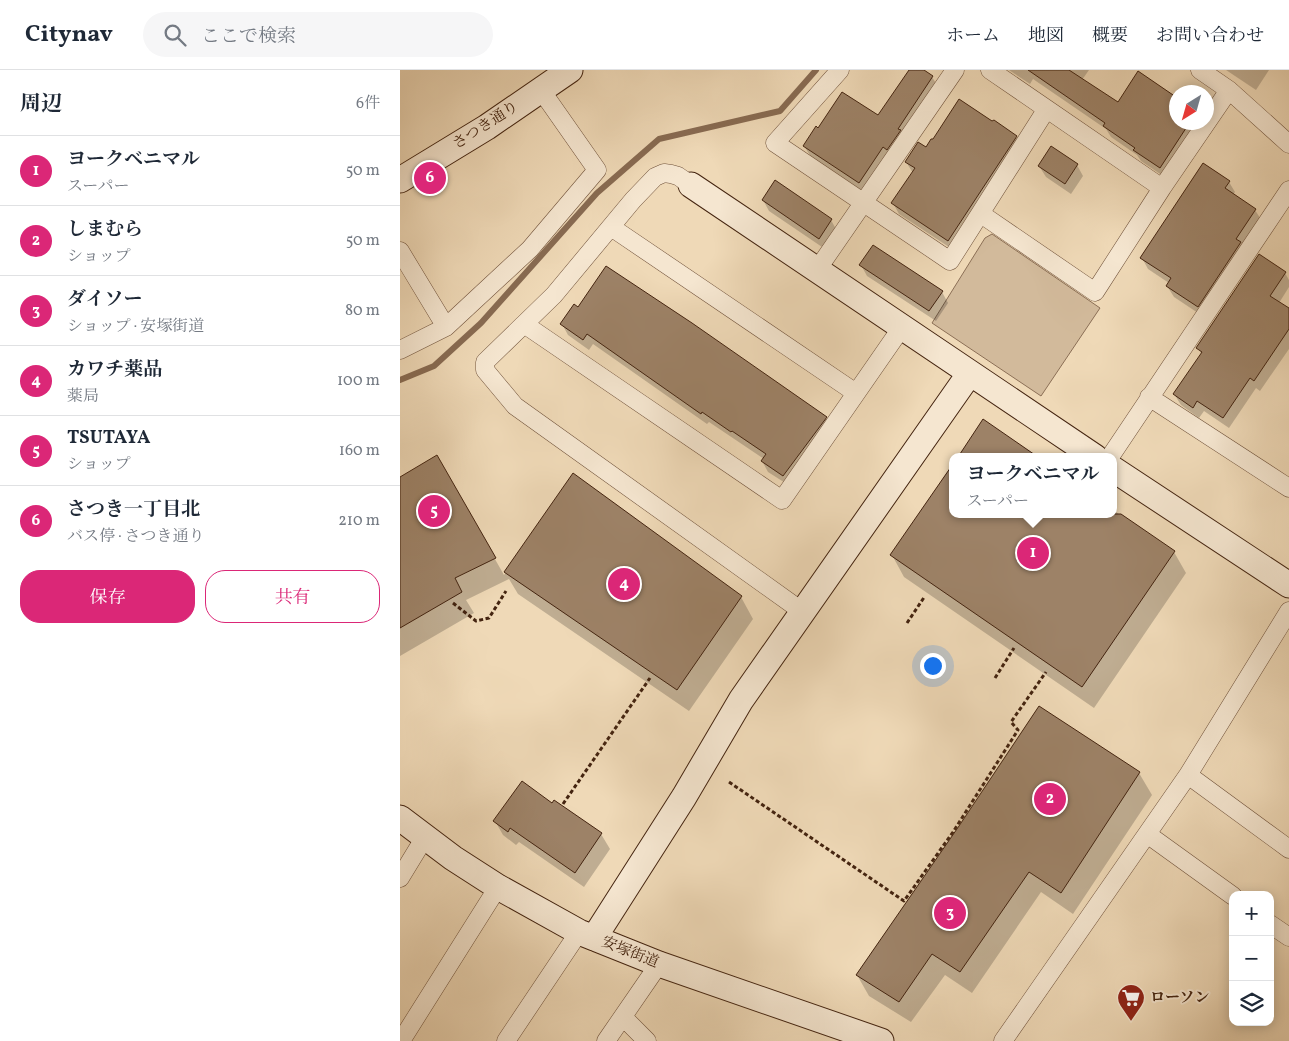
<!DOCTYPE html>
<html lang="ja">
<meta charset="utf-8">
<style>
:root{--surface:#fff;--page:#f6f6f7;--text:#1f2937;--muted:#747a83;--line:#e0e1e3;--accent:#db2777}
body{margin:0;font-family:Vollkorn,"Noto Serif JP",serif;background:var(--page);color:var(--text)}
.controls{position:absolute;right:15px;bottom:15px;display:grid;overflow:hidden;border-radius:10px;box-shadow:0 2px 12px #0003}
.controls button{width:45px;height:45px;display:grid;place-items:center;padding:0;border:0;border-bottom:1px solid var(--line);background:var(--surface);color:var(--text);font:25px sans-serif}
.compass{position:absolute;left:769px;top:15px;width:45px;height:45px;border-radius:50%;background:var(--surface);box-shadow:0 2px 12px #0003;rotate:217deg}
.you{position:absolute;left:532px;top:595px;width:18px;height:18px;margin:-12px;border:4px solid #fff;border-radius:50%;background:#1a73e8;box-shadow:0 0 0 8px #1a73e833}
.badge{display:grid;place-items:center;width:32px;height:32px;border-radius:50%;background:var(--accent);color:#fff;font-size:16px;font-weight:700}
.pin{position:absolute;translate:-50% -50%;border:2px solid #fff;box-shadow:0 1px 5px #0006}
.popup{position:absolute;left:549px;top:383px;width:168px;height:65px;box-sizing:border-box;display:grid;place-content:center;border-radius:10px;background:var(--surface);filter:drop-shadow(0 1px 4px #0005);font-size:16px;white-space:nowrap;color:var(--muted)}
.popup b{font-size:19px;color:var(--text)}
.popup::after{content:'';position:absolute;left:50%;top:100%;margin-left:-10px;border:10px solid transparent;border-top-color:var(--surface)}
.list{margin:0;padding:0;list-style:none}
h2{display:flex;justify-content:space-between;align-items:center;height:65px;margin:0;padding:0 20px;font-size:21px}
h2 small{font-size:16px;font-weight:400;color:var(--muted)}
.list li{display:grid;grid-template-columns:32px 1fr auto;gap:15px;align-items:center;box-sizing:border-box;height:70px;padding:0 20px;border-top:1px solid var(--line)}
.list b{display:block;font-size:19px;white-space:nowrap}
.list p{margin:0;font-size:16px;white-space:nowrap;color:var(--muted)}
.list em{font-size:16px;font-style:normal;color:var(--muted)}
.actions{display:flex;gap:10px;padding:15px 20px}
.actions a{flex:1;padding:11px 0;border:1px solid var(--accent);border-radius:20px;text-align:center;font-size:18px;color:var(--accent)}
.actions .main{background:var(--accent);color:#fff}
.icon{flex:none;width:28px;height:28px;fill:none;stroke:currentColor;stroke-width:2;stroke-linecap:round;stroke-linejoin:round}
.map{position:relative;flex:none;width:889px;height:971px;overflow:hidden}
header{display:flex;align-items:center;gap:30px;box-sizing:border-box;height:70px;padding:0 25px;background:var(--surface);border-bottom:1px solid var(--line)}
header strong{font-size:24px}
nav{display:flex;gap:28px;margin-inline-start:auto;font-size:18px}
.search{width:350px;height:45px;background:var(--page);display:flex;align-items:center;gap:12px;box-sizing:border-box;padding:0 18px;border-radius:28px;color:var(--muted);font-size:19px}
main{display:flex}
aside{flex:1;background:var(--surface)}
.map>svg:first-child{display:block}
.green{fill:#d2ba9b;stroke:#8b6f56}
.shadow{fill:#0003}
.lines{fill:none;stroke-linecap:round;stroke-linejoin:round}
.stream{stroke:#886b52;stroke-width:6}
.building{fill:#9d8267;stroke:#442410}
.street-casing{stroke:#6f513a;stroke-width:19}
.secondary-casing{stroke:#442410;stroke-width:27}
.path{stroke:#442410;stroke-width:3;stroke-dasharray:4 2.5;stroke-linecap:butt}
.street{stroke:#f5e6d0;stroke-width:18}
.secondary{stroke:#f5e6d0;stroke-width:25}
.labels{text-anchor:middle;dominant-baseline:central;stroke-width:4;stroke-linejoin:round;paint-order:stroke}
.street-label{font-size:15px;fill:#442410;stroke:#f5e6d0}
.poi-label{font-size:15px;font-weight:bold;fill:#442410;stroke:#f5e6d0;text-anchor:start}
</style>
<header>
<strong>Citynav</strong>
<div class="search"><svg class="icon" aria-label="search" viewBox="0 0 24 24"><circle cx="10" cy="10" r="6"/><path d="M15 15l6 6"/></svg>ここで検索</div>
<nav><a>ホーム</a><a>地図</a><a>概要</a><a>お問い合わせ</a></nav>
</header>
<main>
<aside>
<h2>周辺<small>6件</small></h2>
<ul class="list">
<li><span class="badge">1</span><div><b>ヨークベニマル</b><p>スーパー</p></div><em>50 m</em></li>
<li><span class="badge">2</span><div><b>しまむら</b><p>ショップ</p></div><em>50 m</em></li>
<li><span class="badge">3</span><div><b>ダイソー</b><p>ショップ · 安塚街道</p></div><em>80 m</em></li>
<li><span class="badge">4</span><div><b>カワチ薬品</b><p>薬局</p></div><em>100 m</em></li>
<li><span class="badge">5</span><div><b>TSUTAYA</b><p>ショップ</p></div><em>160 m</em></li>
<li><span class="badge">6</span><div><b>さつき一丁目北</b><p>バス停 · さつき通り</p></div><em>210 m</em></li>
</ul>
<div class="actions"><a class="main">保存</a><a>共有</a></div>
</aside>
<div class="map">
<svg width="889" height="971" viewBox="0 0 889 971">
<rect width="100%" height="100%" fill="#efd9b7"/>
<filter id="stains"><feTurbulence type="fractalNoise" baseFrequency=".004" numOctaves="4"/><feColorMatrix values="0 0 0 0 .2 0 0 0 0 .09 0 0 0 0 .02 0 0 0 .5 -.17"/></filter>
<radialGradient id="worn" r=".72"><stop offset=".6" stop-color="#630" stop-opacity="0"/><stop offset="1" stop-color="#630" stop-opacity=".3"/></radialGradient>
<!-- green -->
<path class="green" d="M592 164 700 238 641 326 532 253 585 168Z"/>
<!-- shadow -->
<path class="shadow" d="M510 0H521L532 7 539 18 466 123 411 87 404 76 419 60 479 47Z
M609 0H689L682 10 718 34 775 28 776 26V52H806L766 108 741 91 737 85 711 67 706 59 633 9 630 14Z
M826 0H869L856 20Z
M616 67 622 77 555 181 499 144 493 133 513 103 506 92 526 79 533 71Z
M677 95 683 106 671 124 646 107 639 96Z
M829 112 835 122 833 125 855 140 862 151 804 247 774 227 767 216 769 213 748 199 742 188Z
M363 130 431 150 437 161 425 179 369 141Z
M461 195 542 222 548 233 536 251 467 206Z
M885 203 889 210V217L879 233 889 240V279L860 321 856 318 829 358 804 341 799 348 781 335 774 324 802 285 798 278Z
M162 254 426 348 432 359 390 416 368 402 362 391 364 389 309 352 307 354 193 274 189 280 168 265Z
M37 387 104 505 174 405 341 527 353 549 289 641 118 524 109 509 66 530 74 543 0 586V409Z
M553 396V444H713V440L774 482 786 503 694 638 504 507 492 485Z
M639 638 739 703 752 725 673 844 641 822 572 923 545 905 511 952 469 926 457 905 560 757Z
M154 732 201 764 210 779 184 817 119 772 116 775 103 765 95 751 152 735Z"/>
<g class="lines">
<!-- stream -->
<path class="stream" d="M0 310 34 296 81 253 197 123 259 69 380 41 416 0"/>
</g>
<!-- building -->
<path class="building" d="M509 0H524L533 6 498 59 501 60 487 80 483 77 459 113 403 76 416 56 418 58 442 22 478 45Z
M628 0H669L718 32 738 1 776 27V52H790L760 98 733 80 735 78 703 56 705 53Z
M559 29 592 51 594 50 617 66 548 171 491 133 515 98 505 92 518 72 526 77 531 69H533Z
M651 76 678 94 665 114 638 96Z
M803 93 830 111 825 118 856 139 836 169 841 172 798 237 766 216 771 208 740 188Z
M375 110 432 149 419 169 362 130Z
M473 175 543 221 529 241 459 195Z
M859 184 886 202 870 226 889 238V259L854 311 850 308 823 348 797 331 793 338 773 324 802 282 796 278Z
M206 196 292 253 427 347 383 406 361 391 366 384 332 361 331 362 302 342 301 344 187 264 183 270 160 254 174 234 178 237Z
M583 349 638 387H558Z
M37 385 96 488 55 508 62 522 0 558V407Z
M553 394V444H721L775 481 682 617 490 485Z
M173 403 342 526 277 620 104 502Z
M639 636 740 702 661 823 629 802 560 902 532 884 499 932 456 905 559 756Z
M122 711 152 733 154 730 202 763 175 803 110 758 108 762 93 751Z"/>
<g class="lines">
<defs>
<path id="street" d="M440 0 375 73 550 191 646 40
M590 0 762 118
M800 0 829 20 889 74
M291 115 278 106 271 104 264 103 255 107 233 130 154 225 85 292V300L115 336 403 542
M581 144 695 222 762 118 829 20
M211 157 456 323
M0 181 46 257
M417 200 555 0
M124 254 382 430 502 257
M0 280 46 257 130 179 197 100 141 20
M749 327 889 418
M710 387 889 120
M788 705 889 779
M747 764 833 826
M0 808 25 767
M870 854 889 867
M223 947 247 971
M1 971 98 817
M106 971 179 862
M206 971 259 894
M603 971 788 705 889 541"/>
<path id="secondary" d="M0 110 87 57 170 0
M291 115 695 387
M713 399 889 515
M0 748 53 788 98 817 179 862 259 894 481 971
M194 868 284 727 341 630 570 303"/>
</defs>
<!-- street casing -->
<use href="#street" class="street-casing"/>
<!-- secondary casing -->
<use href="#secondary" class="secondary-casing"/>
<!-- path -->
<path class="path" d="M53 533 76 551 89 548 106 521
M507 553 525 526
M595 608 614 578
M329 712 504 831 553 762 618 660 611 652 646 602
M163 734 250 608"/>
<!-- street -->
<use href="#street" class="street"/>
<!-- secondary -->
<use href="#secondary" class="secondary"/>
</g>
<!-- icons -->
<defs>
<symbol id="supermarket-pin" viewBox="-11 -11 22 30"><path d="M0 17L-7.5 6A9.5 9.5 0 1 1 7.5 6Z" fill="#8f2418" stroke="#f5e6d0"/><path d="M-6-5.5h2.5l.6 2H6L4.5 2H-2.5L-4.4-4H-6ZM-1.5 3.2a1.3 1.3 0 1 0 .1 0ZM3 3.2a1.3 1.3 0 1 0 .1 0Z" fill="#fff"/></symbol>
</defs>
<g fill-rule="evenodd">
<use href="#supermarket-pin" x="715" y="912" width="32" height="43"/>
</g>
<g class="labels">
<!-- street labels -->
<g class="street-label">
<text transform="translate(86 56) rotate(-33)">さつき通り</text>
<text transform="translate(230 883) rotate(22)">安塚街道</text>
</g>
<!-- poi labels -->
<g class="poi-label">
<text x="750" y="928">ローソン</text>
</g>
</g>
<rect width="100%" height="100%" filter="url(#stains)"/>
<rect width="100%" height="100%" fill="url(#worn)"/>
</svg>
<div class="controls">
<button>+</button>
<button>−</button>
<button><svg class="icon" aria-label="layers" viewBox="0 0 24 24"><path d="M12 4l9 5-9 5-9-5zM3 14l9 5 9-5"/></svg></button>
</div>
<svg class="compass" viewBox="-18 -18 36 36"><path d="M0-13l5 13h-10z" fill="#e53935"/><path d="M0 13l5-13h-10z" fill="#747a83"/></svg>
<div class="you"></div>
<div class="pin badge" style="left:633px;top:483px">1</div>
<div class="popup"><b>ヨークベニマル</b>スーパー</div>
<div class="pin badge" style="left:650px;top:729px">2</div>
<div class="pin badge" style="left:550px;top:843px">3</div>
<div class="pin badge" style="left:224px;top:514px">4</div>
<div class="pin badge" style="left:34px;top:441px">5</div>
<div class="pin badge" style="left:30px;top:108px">6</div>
</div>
</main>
